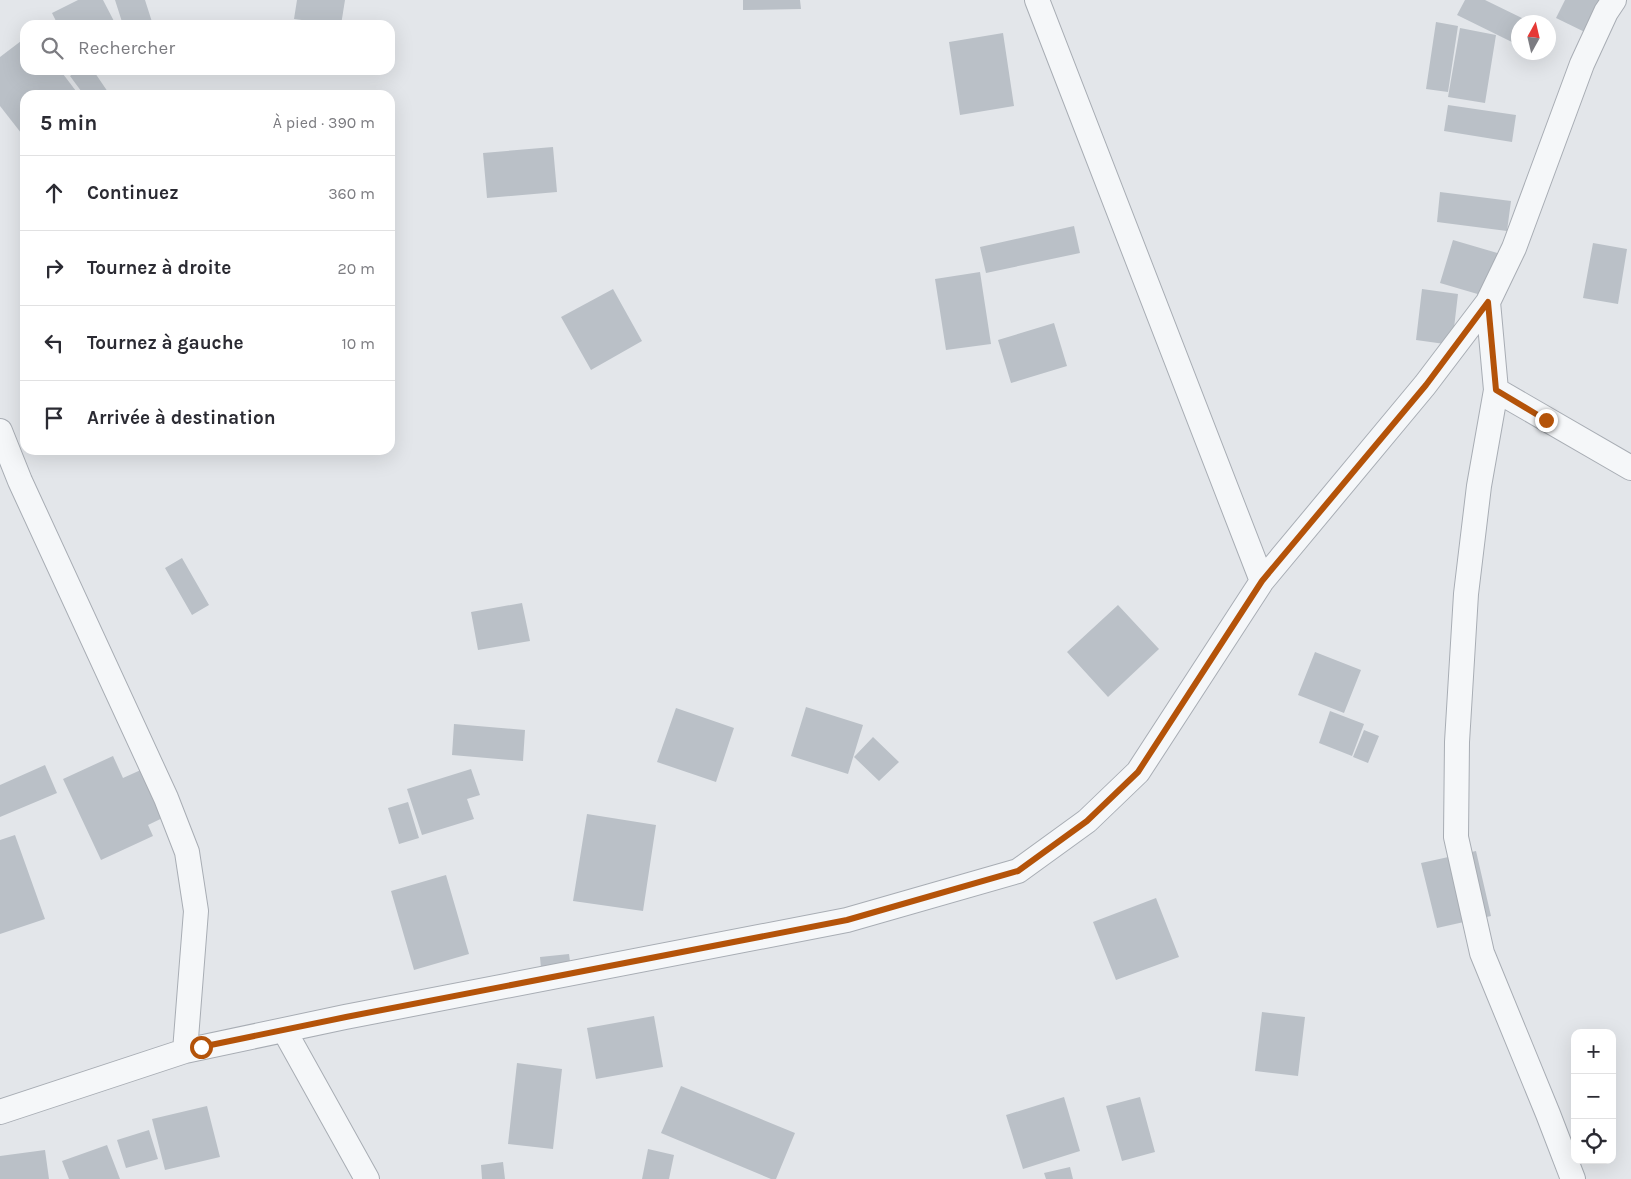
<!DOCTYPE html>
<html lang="fr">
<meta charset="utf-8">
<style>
:root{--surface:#fff;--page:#f7f7f7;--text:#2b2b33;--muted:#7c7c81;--line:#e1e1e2}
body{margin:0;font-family:Karla,sans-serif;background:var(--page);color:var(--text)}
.controls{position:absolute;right:15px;bottom:15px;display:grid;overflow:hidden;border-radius:10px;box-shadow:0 5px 20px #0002}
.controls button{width:45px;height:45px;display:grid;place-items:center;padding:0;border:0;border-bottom:1px solid var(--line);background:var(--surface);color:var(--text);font:25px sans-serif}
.compass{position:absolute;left:1511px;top:15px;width:45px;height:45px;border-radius:50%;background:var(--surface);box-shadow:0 5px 20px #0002;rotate:8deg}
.stop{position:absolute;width:15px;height:15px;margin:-11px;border:4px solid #b45309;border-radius:50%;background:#fff}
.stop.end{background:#b45309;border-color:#fff;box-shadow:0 1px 5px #0008}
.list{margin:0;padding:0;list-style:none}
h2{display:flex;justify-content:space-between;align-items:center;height:65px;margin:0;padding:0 20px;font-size:21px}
h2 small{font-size:16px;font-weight:400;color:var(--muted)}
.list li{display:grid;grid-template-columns:32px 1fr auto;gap:15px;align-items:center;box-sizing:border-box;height:75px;padding:0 20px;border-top:1px solid var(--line)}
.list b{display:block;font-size:19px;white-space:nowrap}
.list em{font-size:16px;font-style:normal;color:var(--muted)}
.icon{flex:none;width:28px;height:28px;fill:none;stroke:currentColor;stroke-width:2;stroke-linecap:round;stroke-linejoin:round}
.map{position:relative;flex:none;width:1631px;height:1179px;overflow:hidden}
.search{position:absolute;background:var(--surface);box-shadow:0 5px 20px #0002;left:20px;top:20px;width:375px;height:55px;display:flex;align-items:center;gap:12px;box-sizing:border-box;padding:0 18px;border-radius:15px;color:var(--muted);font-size:19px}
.panel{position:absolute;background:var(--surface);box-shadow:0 5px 20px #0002;left:20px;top:90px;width:375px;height:365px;border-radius:15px}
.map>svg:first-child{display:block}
.building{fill:#bac0c7}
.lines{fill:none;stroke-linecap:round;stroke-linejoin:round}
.minor-casing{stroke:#a8adb4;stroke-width:26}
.minor{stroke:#f5f7f9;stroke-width:24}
.route{stroke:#b45309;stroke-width:6}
</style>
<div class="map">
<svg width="1631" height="1179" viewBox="0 0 1631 1179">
<rect width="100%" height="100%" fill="#e3e6ea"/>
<!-- building -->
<path class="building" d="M78 0H103L116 25H58L52 13Z
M115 0H145L153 25H123Z
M297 0H345L341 25 294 19Z
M743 0H800L801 9 743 10Z
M1465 0H1485L1530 22H1518V45L1457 15Z
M1565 0H1613L1595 37 1556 18Z
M1436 22 1458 26 1448 92 1426 89Z
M1460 28 1496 35 1485 103 1448 97Z
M1003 33 1014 106 960 115 949 42Z
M25 38V70H60L79 95H25V138L0 106V57Z
M78 70H93L110 95H84L70 76Z
M1448 105 1516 115 1512 142 1444 131Z
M553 147 557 192 487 198 483 153Z
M1440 192 1511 201 1507 231 1437 222Z
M1074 226 1080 253 986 273 980 247Z
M1453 240 1511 257 1498 300 1440 283Z
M1593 243 1627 249 1618 304 1583 298Z
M980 272 991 344 946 350 935 279Z
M613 289 642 341 591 370 561 317Z
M1422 289 1458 294 1452 345 1416 340Z
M1054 323 1067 366 1011 383 998 340Z
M182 558 209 605 192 615 165 568Z
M522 603 530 641 478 650 471 612Z
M1118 605 1159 649 1108 697 1067 652Z
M1315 652 1361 670 1344 713 1298 695Z
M806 707 863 725 848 774 791 756Z
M676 708 734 728 716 782 657 762Z
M1330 711 1364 724 1352 756 1319 743Z
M454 724 525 730 523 761 452 755Z
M1364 730 1379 736 1368 763 1353 757Z
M873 737 899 762 879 781 854 757Z
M113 756 123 778 154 764 177 811 148 825 153 836 101 860 63 779Z
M45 765 57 793 0 817V785Z
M471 769 480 795 467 799 474 819 422 835 407 789Z
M408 802 419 838 399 844 388 808Z
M587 814 656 825 643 911 573 901Z
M15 835 45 919 0 934V840Z
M1476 851 1491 916 1437 928 1421 863Z
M446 875 469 954 414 970 391 891Z
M1156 898 1179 957 1116 980 1093 922Z
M569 954 572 976 542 979 540 957Z
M1262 1012 1305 1017 1298 1076 1255 1071Z
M654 1016 663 1067 596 1079 587 1028Z
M517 1063 562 1069 553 1149 508 1144Z
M681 1086 795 1133 776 1179H771L661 1133Z
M1064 1097 1080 1151 1023 1169 1006 1115Z
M1140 1097 1155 1152 1122 1161 1106 1106Z
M207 1106 220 1157 165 1170 152 1119Z
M149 1130 158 1159 126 1168 117 1140Z
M107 1145 120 1179H69L62 1161Z
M648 1149 674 1155 669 1179H642Z
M45 1150 49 1179H0V1156Z
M503 1162 505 1179H482L481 1165Z
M1070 1167 1073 1179H1046L1044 1173Z"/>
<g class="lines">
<defs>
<path id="minor" d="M1037 0 1262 581
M1488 302 1496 390 1631 468
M1496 390 1479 486 1466 594 1457 742 1456 837 1482 953 1548 1114 1573 1179
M0 431 20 481 166 798 187 852 196 911 185 1051
M284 1030 367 1179
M0 1112 185 1051 345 1017 847 920 1018 871 1087 821 1138 772 1262 581 1425 385 1488 302 1514 248 1582 64 1606 12 1614 0"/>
</defs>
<!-- minor casing -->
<use href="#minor" class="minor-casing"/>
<!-- minor -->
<use href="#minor" class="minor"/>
</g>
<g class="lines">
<!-- route -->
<path class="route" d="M201 1047 346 1017 847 920 1018 871 1087 821 1138 772 1262 581 1426 385 1488 302 1496 390 1546 420"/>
</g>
</svg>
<div class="controls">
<button>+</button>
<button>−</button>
<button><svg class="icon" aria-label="locate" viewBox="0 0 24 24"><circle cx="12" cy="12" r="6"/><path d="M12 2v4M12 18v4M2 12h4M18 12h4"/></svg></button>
</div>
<svg class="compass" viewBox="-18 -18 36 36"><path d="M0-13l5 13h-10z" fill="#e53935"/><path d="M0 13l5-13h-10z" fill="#7c7c81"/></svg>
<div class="stop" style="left:201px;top:1047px"></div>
<div class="stop end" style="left:1546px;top:420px"></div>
<div class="search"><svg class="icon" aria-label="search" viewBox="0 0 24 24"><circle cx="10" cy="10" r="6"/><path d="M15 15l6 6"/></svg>Rechercher</div>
<section class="panel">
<h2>5 min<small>À pied · 390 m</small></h2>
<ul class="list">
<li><svg class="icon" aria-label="ahead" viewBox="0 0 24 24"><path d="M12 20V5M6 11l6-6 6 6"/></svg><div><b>Continuez</b></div><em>360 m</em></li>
<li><svg class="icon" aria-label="right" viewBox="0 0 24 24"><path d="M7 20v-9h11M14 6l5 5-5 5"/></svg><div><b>Tournez à droite</b></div><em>20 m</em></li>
<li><svg class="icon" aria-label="left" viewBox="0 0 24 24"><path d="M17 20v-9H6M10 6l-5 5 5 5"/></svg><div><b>Tournez à gauche</b></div><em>10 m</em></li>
<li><svg class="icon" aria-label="arrive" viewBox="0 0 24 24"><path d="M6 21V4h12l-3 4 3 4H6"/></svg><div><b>Arrivée à destination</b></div></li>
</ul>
</section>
</div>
